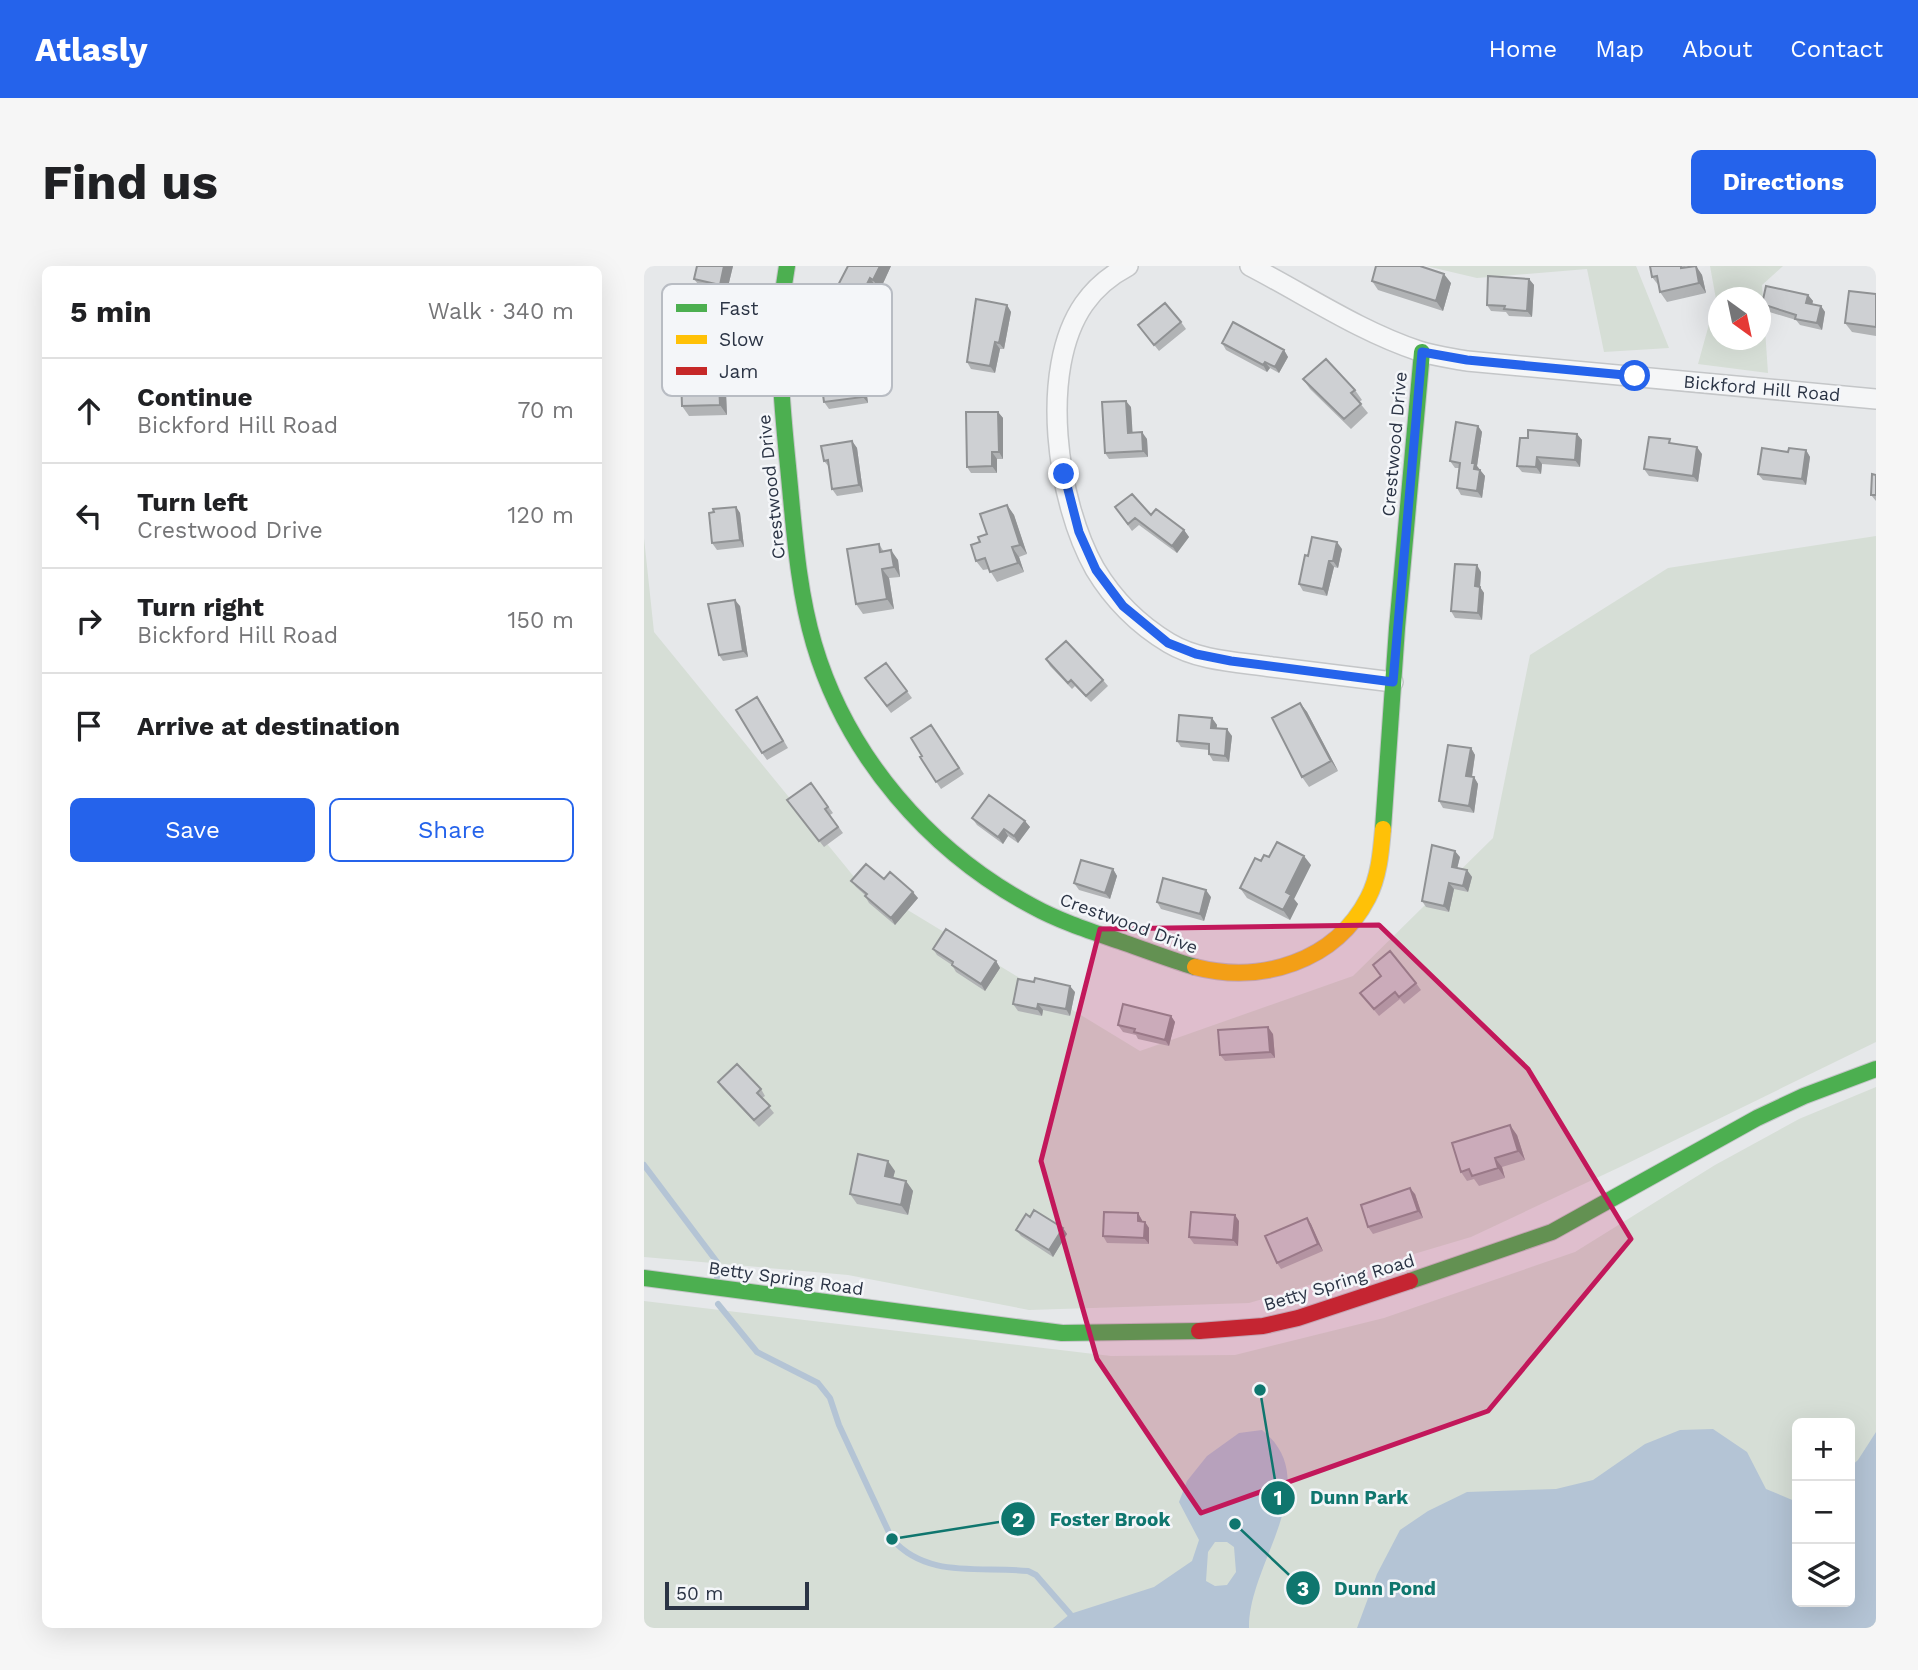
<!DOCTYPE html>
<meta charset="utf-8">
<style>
:root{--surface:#fff;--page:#f6f6f6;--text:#202124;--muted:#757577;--line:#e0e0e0;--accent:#2563eb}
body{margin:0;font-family:"Work Sans",sans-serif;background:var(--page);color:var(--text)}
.controls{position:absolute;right:21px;bottom:21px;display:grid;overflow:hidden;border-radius:10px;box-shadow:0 7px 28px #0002}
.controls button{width:63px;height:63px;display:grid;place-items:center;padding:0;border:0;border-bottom:2px solid var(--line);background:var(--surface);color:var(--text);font:35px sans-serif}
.compass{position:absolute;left:1064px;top:21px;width:63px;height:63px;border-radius:50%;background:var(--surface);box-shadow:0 7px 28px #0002;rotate:147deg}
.scale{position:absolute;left:21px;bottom:18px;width:144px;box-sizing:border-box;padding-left:7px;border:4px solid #2b3445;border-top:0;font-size:19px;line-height:24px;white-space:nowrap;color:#2b3445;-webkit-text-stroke:5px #f4f6f9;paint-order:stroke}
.stop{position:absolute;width:21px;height:21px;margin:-16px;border:5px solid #2563eb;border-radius:50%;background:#fff}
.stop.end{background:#2563eb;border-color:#fff;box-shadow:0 2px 7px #0008}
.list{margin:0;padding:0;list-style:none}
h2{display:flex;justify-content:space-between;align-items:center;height:91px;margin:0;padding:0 28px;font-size:30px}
h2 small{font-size:23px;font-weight:400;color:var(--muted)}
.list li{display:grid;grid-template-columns:46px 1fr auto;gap:21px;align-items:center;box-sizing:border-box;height:105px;padding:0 28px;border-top:2px solid var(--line)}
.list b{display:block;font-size:26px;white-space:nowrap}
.list p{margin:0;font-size:23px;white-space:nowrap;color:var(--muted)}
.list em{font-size:23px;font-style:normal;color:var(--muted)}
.actions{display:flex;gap:14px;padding:21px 28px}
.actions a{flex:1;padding:16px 0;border:2px solid var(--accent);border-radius:10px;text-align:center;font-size:24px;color:var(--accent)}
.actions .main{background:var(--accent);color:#fff}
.icon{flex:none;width:38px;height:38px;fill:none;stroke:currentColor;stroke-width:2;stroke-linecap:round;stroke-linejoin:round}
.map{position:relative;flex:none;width:1232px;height:1362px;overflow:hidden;border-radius:10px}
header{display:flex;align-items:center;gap:42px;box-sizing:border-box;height:98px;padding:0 35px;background:var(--accent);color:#fff}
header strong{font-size:33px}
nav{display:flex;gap:38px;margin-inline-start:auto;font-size:24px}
.intro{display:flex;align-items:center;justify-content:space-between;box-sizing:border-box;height:168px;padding:0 42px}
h1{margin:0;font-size:49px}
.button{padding:18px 32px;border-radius:10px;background:var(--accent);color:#fff;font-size:24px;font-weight:700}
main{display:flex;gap:42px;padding:0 42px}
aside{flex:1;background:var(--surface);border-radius:10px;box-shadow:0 7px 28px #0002}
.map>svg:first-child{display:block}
.green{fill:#d6ded6;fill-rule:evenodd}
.water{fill:#b4c4d5;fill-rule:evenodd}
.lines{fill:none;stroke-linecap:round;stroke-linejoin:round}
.stream{stroke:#b4c4d5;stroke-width:6}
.street-casing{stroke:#c4c6c8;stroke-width:22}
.fast-casing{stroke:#c4c6c8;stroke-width:18}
.slow-casing{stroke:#c4c6c8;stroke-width:18}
.jam-casing{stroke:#c4c6c8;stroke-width:18}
.street{stroke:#f5f6f7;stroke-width:19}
.fast{stroke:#4caf50;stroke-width:16}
.slow{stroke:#ffc107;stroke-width:16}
.jam{stroke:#c62828;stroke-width:16}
.wall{fill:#b1b3b5}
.shaded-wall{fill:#909294}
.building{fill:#ced0d3;stroke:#909294;stroke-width:2}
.route{stroke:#2563eb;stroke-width:9}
.marked{fill:#c2185b;fill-opacity:0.2;stroke:#c2185b;stroke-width:5;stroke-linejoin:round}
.labels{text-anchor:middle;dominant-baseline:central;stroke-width:5;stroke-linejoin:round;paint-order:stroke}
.street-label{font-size:18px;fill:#2b3445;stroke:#f4f6f9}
.key{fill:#f4f6f9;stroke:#b8bcc3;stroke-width:2}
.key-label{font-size:19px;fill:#2b3445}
.leader{fill:none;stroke:#0f766e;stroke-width:2.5}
.callout-dot{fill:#0f766e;stroke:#f4f6f9;stroke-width:2.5}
.mark-label{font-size:21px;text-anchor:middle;font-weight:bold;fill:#fff}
.callout-label{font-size:19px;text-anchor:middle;font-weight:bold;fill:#0f766e;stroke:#f4f6f9;stroke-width:5;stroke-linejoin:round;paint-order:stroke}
</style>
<header>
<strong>Atlasly</strong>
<nav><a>Home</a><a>Map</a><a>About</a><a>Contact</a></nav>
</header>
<div class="intro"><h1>Find us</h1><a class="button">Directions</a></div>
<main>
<aside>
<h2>5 min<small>Walk · 340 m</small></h2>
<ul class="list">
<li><svg class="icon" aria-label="ahead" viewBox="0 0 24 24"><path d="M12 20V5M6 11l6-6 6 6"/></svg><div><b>Continue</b><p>Bickford Hill Road</p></div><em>70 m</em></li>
<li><svg class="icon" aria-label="left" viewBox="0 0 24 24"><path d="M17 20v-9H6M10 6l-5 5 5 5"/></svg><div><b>Turn left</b><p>Crestwood Drive</p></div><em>120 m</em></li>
<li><svg class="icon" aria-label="right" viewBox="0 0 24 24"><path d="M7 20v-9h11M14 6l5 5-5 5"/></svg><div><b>Turn right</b><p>Bickford Hill Road</p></div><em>150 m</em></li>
<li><svg class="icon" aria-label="arrive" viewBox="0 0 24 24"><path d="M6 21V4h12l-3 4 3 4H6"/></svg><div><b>Arrive at destination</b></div></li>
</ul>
<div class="actions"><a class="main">Save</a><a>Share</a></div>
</aside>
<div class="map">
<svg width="1232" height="1362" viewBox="0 0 1232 1362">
<rect width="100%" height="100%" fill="#e6e8ea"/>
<!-- green -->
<path class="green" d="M782 0H992L1025 82 960 86 943 3 833 12Z
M1066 0H1139L1118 19 1124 107 1054 98 1072 33ZM1074 32H1116V74H1074Z
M1232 270V776L976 901 827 971 605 1037 385 1044 204 1009 0 991V272L10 366 211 612 496 785 709 710 849 572 886 389 1024 302Z
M1232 821V1362H0V1035L467 1090 591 1089 740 1052 931 986 1071 899 1155 853ZM1153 1157H1206V1336H1153Z"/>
<!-- water -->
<path class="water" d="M1069 1163 1103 1186 1122 1223 1153 1236V1336H1206V1201L1214 1194 1232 1166V1362H713L733 1308 756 1264 784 1245 823 1226 912 1223 949 1214 1001 1178 1036 1164Z
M618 1164C683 1216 604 1297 605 1362H409L426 1348 510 1321 548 1295 555 1274 535 1236 543 1215 563 1190 595 1167ZM571 1276H583L590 1281 592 1306 583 1319 571 1320 562 1315 564 1286Z"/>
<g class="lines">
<!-- stream -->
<path class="stream" d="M0 899 73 996V1011
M74 1038 113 1086 174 1117 186 1132 195 1159 248 1273C283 1313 336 1300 384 1305L392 1309 426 1348"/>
<defs>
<path id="street" d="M484 0C467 9 451 22 440 38 394 104 413 236 451 303 469 333 495 359 525 377 555 395 594 396 628 401 668 406 709 411 749 416
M606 0C662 29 715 65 775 85 790 90 807 92 823 95L1232 133"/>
<path id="fast" d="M143 0C129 76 139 145 146 221 151 274 155 327 170 378 203 490 285 585 388 640 417 656 449 666 481 677 504 685 527 694 551 701
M739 563 753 362 778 86
M0 1012 418 1067 555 1065
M766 1015 908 966 1113 852 1160 830 1232 803"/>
<path id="slow" d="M551 701C617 718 691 696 724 632 735 611 737 586 739 563"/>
<path id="jam" d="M555 1065 619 1060 654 1052 766 1015"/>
</defs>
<!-- street casing -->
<use href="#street" class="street-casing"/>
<!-- fast casing -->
<use href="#fast" class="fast-casing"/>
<!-- slow casing -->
<use href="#slow" class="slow-casing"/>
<!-- jam casing -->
<use href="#jam" class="jam-casing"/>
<!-- street -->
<use href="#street" class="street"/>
<!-- fast -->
<use href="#fast" class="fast"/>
<!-- slow -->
<use href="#slow" class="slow"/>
<!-- jam -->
<use href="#jam" class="jam"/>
</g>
<!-- wall -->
<path class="wall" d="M89 0 82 29 57 22 50 13Z
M247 0 236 24 233 22 220 46 198 35 191 25Z
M1006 0H1041L1042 1 1052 0 1058 9 1062 27 1023 36 1016 26 1015 20 1008 11Z
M885 13 890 19 888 51 865 50 862 46 847 45 843 39Z
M728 15 807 17 799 45 734 24Z
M1232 28V70L1208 66 1201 57Z
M1164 29 1169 35 1168 38 1177 40 1181 46 1178 64 1156 59 1152 54 1122 45 1118 38Z
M363 39 367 46 360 83H356L351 107 327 103 323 96Z
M537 56 542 63 515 85 494 59Z
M71 71 78 80 79 123 82 127 83 149 45 150 38 140 50 81Z
M578 77 640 84 644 91 635 107 626 102 623 106 582 84Z
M204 89 208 96 210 109 216 108 221 115 224 137 185 143 180 136Z
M659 113 711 124 718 134 715 136 724 147 707 163 666 123Z
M487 141 488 166 503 173 504 191 465 193 461 187Z
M354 146 359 152V193H353V207H327L323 201Z
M834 160 838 166 833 200 841 210 838 232 817 229 813 222 815 202H811L806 195Z
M933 168 938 174 936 201 898 198 897 208 878 206 873 200 884 172Z
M208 175 213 182 219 226 193 230 188 223 185 201 180 195Z
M1029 178 1058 188 1054 216 1005 210 1000 203Z
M1162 184 1166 191 1162 219 1119 214 1114 208 1144 186Z
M1232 209V235L1227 229Z
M363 239 370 249 383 288 375 291 380 306 353 316 345 303 339 304 332 295 336 276Z
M92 241 96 247 100 281 73 284 68 277 70 246Z
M471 241 507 249 540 264 545 271 533 287 495 259 488 265Z
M235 278 240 286 254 294 256 311 245 312 250 343 219 348 212 338Z
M698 283 694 302 690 301 683 330 659 325 655 318 664 290Z
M837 306 836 321 840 327 838 354 811 352 807 345Z
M96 340 104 391 79 395 75 389Z
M402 393 459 414 464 420 447 436 431 420 428 423 406 400Z
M242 397 268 432 247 447 221 412Z
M656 437 663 446 694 505 665 521 658 511Z
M118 438 144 482 123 494 118 487Z
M568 452 573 459 572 462 588 470 585 496 569 495 565 488V484L537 481 533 475Z
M287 459 320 508 297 523 276 491 278 490Z
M827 482 831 489 828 511H830L834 518 830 547 799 542 795 535Z
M167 517 189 547 186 549 199 567 180 581 143 534Z
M328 552 381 555 386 561 374 577 364 570 359 578 333 559Z
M625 591 667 599 650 633 654 638 646 654 603 632 596 622Z
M816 591 813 602 823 604 828 611 824 626 810 623 805 646 782 641 778 635Z
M469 603 473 610 466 633 435 624 430 617Z
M240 613 274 632 251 659 225 637 221 630V629L212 621 207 615Z
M567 631 560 655 517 643 513 636Z
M289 683 352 695 356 702 341 725 312 706 308 699 293 689Z
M729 699 772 717 777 724 760 738 756 733 735 750 716 727 737 710Z
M390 716 431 726 426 750 399 744 398 750 374 745 369 738Z
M527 750 531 756 525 780 494 773 492 769 479 766 474 759Z
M629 768 631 792 581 795 576 789Z
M74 816 117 823 121 830 118 832 130 847 115 861 78 822Z
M873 869 881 894 858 901 861 912 835 920 830 913 823 915 817 906Z
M251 905 249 912 262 915 269 925 264 949 213 938 206 928Z
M771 928 779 952 729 968 724 961Z
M494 947 498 955 501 956 505 962V978L463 977 459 970Z
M386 951 419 962 423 968 409 991 377 970 372 964Z
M663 952 667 958 679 985 637 1003 633 997Z
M595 955 594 980 550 978 545 971Z"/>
<!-- shaded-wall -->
<path class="shaded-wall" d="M80 0H89L82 29 76 19Z
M236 0H247L236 24 229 14Z
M1052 0 1058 9 1062 27 1055 17Z
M800 8 807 17 799 45 792 35Z
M226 12 233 22 220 46 214 36Z
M885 13 890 19 888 51 883 45Z
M1164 29 1169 35 1167 43 1162 37Z
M363 39 367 46 360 83 355 77Z
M1177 40 1181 46 1178 64 1173 57Z
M71 71 78 80 79 123 82 127 83 149 76 139 73 117Z
M351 76 356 83 351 107 346 100Z
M640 84 644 91 635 107 631 101Z
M204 89 208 96 211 116 207 110Z
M621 96 626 102 623 106 619 99Z
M216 108 221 115 224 137 219 131Z
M482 135 487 141 489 173 484 167Z
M354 146 359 152V193L355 186Z
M834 160 838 166 833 200 836 204 830 203 828 197Z
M498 166 503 173 504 191 499 185Z
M933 168 938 174 936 201 931 194Z
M208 175 213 182 219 226 215 219Z
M1053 181 1058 188 1054 216 1049 210Z
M1162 184 1166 191 1162 219 1158 213Z
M348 186 353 193V207L348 200Z
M893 191 898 198 897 208 892 201Z
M836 204 841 210 838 232 833 225Z
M363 239 370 249 383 288 376 279Z
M92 241 96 247 100 281 96 274Z
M540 264 545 271 533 287 528 280Z
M693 276 698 283 694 302 689 295Z
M368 281 375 291 380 306 374 297Z
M247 284 254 294 256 311 250 301Z
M685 295 690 301 683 330 679 323Z
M833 299 837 306 836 321 840 327 838 354 834 347 831 320Z
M238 303 245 312 250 343 243 333Z
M91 334 96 340 104 391 99 385Z
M656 437 663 446 694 505 687 495Z
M568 452 573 459 572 468 567 462Z
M583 463 588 470 585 496 581 490Z
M827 482 831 489 827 516 822 510Z
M830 511 834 518 830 547 825 540Z
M381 555 386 561 374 577 370 570Z
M360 563 364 570 359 578 354 571Z
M811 585 816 591 812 607 808 601Z
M660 590 667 599 650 633 654 638 646 654 639 644 642 626Z
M469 603 473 610 466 633 461 627Z
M823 604 828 611 824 626 819 620Z
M805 617 810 623 805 646 800 640Z
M562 624 567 631 560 655 556 648Z
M269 626 274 632 251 659 247 652Z
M352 695 356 702 341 725 337 718Z
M426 720 431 726 426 750 422 743Z
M394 738 399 744 398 750 393 743Z
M527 750 531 756 525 780 521 774Z
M624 761 629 768 631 792 626 786Z
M866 859 873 869 881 894 874 885Z
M851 892 858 901 861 912 854 902Z
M244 895 251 905 247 920 241 910Z
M262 915 269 925 264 949 257 939Z
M766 922 771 928 779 952 774 945Z
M494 947 498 954V962L494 955Z
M591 949 595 955 594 980 589 974Z
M663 952 667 958 679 985 674 978Z
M501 956 505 962V978L500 972Z
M419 962 423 968 409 991 405 984Z"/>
<!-- building -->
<path class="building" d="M53 0H80L76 19 50 13Z
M204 0H236L229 14 226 12 214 36 191 25Z
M732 0H776L800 8 792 35 728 15Z
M1006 0H1037V2L1052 0 1055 17 1016 26 1013 10 1008 11Z
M844 10 885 13 883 45 860 43 861 40 843 39Z
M1122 20 1164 29 1162 37 1177 40 1173 57 1151 53 1152 49 1118 38Z
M1205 25 1232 28V61L1201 57Z
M332 33 363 39 355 77 351 76 346 100 323 96Z
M521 37 537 56 510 79 494 59Z
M589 56 640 84 631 101 621 96 619 99 578 77Z
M50 71H71L73 117H75L76 139 38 140 36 82 50 81Z
M204 89 207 110 216 108 219 131 180 136 174 94Z
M682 93 711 124 707 127 717 138 700 153 659 113Z
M482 135 484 167 498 166 499 185 461 187 458 136Z
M322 146H354L355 186H348V200L323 201Z
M812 156 834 160 828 197H831L830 203 836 204 833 225 813 222 816 197 806 195Z
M884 164 933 168 931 194 893 191 892 201 873 200 876 172H884Z
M1005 171 1026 173 1025 177 1053 181 1049 210 1000 203Z
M208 175 215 219 188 223 184 194 180 195 177 180Z
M1118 182 1144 186 1145 182 1162 184 1158 213 1114 208Z
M1228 208 1232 209V229H1227Z
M488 228 507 249 512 243 540 264 528 280 491 252 484 258 471 241Z
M363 239 376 279 368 281 374 297 346 306 341 292 332 295 327 279 336 276 334 271 343 268 336 248Z
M92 241 96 274 68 277 65 247 70 246 69 243Z
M668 271 693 276 689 295H685L679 323 655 318 661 289 664 290Z
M235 278 236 286 247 284 250 301 238 303 243 333 212 338 203 283Z
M811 298 833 299 831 320 836 321 834 347 807 345Z
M91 334 99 385 75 389 64 338Z
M422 375 459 414 442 430 427 414 424 417 402 393Z
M242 397 263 425 243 440 221 412Z
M113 431 139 475 118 487 92 444Z
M656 437 687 495 658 511 628 452Z
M535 449 568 452 567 462 583 463 581 490 565 488V478L533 475Z
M287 459 315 502 292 516 276 491 278 490 267 472Z
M804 479 827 482 822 510 830 511 825 540 795 535Z
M167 517 184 541 181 543 194 561 175 575 143 534Z
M345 529 381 555 370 570 360 563 354 571 328 552Z
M633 576 660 590 642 626 647 629 639 644 596 622 611 592 617 595 620 589 625 591Z
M788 579 811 585 808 601 823 604 819 620 805 617 800 640 778 635Z
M437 594 469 603 461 627 430 617Z
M222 598 240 613 246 606 269 626 247 652 221 630 223 628 207 615Z
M519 612 562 624 556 648 513 636Z
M302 663 352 695 337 718 308 699 309 696 289 683Z
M746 685 772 717 755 731 751 726 730 743 716 727 737 710 729 699Z
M391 712 426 720 422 743 394 738 393 743 369 738 374 713 390 716Z
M479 738 527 750 521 774 490 766 491 763 474 759Z
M624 761 626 786 576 789 574 764Z
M93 798 117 823 113 827 126 840 110 854 74 816Z
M866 859 874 885 851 892 854 902 828 910 825 903 817 906 808 877Z
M214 888 244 895 241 910 262 915 257 939 206 928Z
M766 922 774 945 724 961 717 939Z
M390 944 419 962 405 984 372 964 382 948 386 951Z
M460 946 494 947V955L501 956 500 972 459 970Z
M547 946 591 949 589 974 545 971Z
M663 952 674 978 633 997 621 970Z"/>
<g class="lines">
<!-- route -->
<path class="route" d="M420 208 435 266 452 304 479 340 524 377 552 388 587 395 749 416 778 86 823 94 991 110"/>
</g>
<!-- marked area -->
<path class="marked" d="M735 659 884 803 987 973 844 1145 557 1247 453 1093 397 895 456 663Z"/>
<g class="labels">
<!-- street labels -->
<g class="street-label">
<text transform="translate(1118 122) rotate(5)">Bickford Hill Road</text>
<text transform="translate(750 178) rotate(-85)">Crestwood Drive</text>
<text transform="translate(127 221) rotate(-96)">Crestwood Drive</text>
<text transform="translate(485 657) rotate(20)">Crestwood Drive</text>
<text transform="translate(142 1012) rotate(8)">Betty Spring Road</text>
<text transform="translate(695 1016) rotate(-17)">Betty Spring Road</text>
</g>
</g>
<!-- legend -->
<rect x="18" y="18" width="230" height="112" rx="10" class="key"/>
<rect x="32" y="38" width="31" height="8" fill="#4caf50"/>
<rect x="32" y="69" width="31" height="9" fill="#ffc107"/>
<rect x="32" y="101" width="31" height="8" fill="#c62828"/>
<g class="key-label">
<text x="75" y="49">Fast</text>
<text x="75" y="80">Slow</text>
<text x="75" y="112">Jam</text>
</g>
<!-- callouts -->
<path class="leader" d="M616 1124L634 1232M248 1273L374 1253M591 1258L659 1322"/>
<g class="callout-dot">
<circle cx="616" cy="1124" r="7"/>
<circle cx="248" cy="1273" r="7"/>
<circle cx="591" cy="1258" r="7"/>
<circle cx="634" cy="1232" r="18"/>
<circle cx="374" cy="1253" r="18"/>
<circle cx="659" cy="1322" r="18"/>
</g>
<g class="mark-label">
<text x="634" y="1239">1</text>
<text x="374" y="1261">2</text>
<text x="659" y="1330">3</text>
</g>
<g class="callout-label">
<text x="715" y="1238">Dunn Park</text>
<text x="466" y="1260">Foster Brook</text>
<text x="741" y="1329">Dunn Pond</text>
</g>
</svg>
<div class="controls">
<button>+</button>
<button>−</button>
<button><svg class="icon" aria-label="layers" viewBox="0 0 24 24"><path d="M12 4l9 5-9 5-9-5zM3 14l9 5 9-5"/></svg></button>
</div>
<svg class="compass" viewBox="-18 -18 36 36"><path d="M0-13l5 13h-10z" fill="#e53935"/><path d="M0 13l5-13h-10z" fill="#757577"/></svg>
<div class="scale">50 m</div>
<div class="stop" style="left:991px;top:110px"></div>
<div class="stop end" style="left:420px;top:208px"></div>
</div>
</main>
